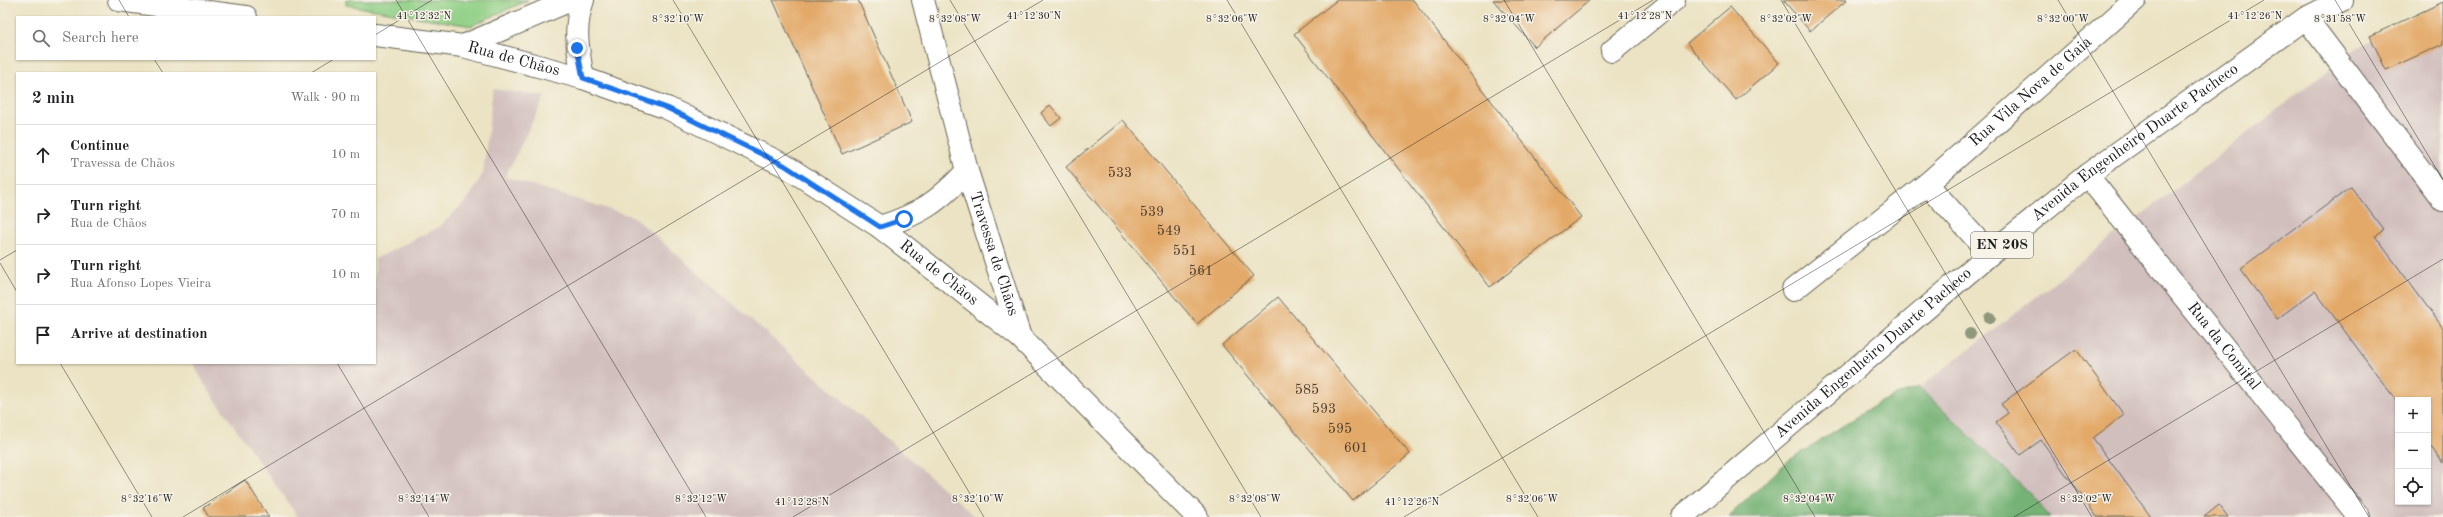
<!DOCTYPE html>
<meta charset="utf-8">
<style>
:root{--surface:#fff;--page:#f2f2f2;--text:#202124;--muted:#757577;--line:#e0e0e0}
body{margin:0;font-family:"Old Standard TT",serif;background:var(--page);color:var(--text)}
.controls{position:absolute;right:12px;bottom:12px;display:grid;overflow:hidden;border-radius:0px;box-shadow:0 1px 3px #0004}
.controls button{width:36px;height:36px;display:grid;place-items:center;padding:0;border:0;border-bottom:1px solid var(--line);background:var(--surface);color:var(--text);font:20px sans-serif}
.stop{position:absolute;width:12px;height:12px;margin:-9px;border:3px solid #1a73e8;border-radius:50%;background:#fff}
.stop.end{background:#1a73e8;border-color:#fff;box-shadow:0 1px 4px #0008}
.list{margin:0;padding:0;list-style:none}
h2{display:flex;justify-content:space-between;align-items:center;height:52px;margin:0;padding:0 16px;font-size:17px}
h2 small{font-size:13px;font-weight:400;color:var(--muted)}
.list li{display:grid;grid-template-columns:26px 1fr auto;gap:12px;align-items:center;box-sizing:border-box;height:60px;padding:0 16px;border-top:1px solid var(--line)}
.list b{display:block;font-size:15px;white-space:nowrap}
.list p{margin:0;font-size:13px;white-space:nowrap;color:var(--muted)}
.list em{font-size:13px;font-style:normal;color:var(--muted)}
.icon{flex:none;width:22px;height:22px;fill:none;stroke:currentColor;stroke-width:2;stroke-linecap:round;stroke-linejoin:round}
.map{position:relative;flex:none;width:2443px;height:517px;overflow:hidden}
.search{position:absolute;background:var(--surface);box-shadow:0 1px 3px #0004;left:16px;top:16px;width:360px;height:44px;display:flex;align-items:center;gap:10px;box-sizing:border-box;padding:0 14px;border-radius:0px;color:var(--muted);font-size:15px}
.panel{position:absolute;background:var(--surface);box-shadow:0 1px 3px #0004;left:16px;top:72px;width:360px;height:292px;border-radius:0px}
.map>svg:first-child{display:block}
.industrial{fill:#d1bfbd;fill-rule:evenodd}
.green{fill:#92d087;stroke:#577652}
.forest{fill:#75b274;stroke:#486748}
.building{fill:#e3a968}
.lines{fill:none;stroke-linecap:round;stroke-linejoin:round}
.minor-casing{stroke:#646256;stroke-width:24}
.major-casing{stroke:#646256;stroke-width:24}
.minor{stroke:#fff;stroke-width:22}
.major{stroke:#fff;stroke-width:22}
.tree{fill:#90987c}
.route{stroke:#1a73e8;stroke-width:5}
.ticks{fill:none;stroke:#1c1c1c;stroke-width:1;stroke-opacity:0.45}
.labels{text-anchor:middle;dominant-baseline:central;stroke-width:3;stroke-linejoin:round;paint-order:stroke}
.number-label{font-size:14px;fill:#4e3f2f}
.shield{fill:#f7f3e8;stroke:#5e5c59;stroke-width:1}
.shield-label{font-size:15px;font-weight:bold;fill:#1c1c1c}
.street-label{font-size:16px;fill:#1c1c1c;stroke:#f7f3e8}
.ticks-label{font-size:10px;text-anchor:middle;fill:#1c1c1c;stroke:#f7f3e8;stroke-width:3;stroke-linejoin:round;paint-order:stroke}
</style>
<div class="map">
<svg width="2443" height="517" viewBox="0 0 2443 517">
<rect width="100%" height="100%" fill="#f7f3e8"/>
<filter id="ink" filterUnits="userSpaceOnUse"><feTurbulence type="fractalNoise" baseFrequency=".025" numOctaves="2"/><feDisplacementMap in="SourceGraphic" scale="8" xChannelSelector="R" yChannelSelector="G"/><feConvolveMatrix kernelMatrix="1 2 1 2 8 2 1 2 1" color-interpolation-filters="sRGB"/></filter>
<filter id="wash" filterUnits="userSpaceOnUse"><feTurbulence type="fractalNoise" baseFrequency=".012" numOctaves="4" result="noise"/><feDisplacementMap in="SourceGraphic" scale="16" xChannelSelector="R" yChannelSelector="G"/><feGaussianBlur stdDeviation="0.9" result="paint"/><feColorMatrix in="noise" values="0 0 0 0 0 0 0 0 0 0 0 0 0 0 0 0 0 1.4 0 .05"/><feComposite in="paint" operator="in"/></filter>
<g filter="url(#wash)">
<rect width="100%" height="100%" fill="#ebe3c3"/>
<!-- industrial -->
<path class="industrial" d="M2443 7V517H2024L1920 387 2354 50ZM2398 400H2428V502H2398Z
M493 89 545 96 505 177 634 217 976 517H298L205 385 193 363H375V259L439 227 466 201 483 174Z"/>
<!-- green -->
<path class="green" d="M346 0H528L471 26 346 5Z"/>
<!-- forest -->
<path class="forest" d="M1919 387 2031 495 2050 517H1728L1788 461 1880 402Z"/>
<g id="blocks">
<!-- building -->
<path class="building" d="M773 0H858L912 122 842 154Z
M1337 0H1413L1581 217 1490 287 1294 34Z
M1493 0H1590L1535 47Z
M1783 0H1847L1810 31Z
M2443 2V44L2386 70 2370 36Z
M1730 7 1779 63 1736 100 1687 43Z
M1050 105 1061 118 1051 126 1041 113Z
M1123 120 1254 276 1197 324 1066 167Z
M2351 187 2384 230 2375 236 2443 328V463L2428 443V400H2398V403L2315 291 2277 319 2240 269Z
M1278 297 1410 454 1353 501 1222 345Z
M2076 349 2124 415 2093 438 2151 517H2097L2041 440 2020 455 1996 422 2008 413 2001 404Z
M245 480 269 517H209L203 508Z
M2219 505 2228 517H2204Z"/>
</g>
</g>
<g filter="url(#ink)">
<use href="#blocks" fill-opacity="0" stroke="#646256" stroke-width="1"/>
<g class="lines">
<defs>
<g id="minor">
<path d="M119 0 246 17"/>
<path d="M583 0C573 28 578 50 583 78"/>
<path d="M923 0 967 171"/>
<path d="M2306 18 2443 200"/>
<path id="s1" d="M375 35 463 46 583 78 667 108 784 165 880 227 1020 337 1197 517"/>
<path d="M463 46 571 0"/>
<path d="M1612 51 1674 0"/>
<path id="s2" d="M2087 175 2359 517"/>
<path id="s3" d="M880 227C921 214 938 202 967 171L1020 337"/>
<path id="s4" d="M1990 254 1927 184 2135 0"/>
<path d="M1793 290 1927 184"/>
</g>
<g id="major">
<path id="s5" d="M1682 517 1990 254 2087 175 2306 18 2342 0"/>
</g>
</defs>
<!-- minor casing -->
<use href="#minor" class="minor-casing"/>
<!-- major casing -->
<use href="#major" class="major-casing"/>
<!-- minor -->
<use href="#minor" class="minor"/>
<!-- major -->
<use href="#major" class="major"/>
</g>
<!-- trees -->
<g class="tree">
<circle cx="1990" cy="318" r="6"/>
<circle cx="1970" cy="334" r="6"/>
</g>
</g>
<g class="lines" filter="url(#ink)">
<!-- route -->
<path class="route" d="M577 48 583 78 667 108 784 165 880 227 904 219"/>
</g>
<!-- ticks -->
<path class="ticks" d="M119 0 129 17M396 0 706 517M673 0 984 517M950 0 1261 517M1227 0 1538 517M1504 0 1815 517M1781 0 2092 517M2058 0 2369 517M2335 0 2443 180M375 35 432 0M154 59 163 73M311 73 334 59M0 260 17 250M0 263 17 292M60 363 152 517M337 363 429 517M183 517 1043 0M793 517 1653 0M1404 517 2264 0M2014 517 2443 259"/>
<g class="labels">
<!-- number labels -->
<g class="number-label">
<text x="1120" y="173">533</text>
<text x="1152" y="212">539</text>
<text x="1169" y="231">549</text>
<text x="1185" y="251">551</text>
<text x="1201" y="271">561</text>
<text x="1307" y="390">585</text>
<text x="1324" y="409">593</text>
<text x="1340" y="429">595</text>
<text x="1356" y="448">601</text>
</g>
<!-- shield labels -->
<rect class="shield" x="1971" y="232" width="62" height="26" rx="3"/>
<g class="shield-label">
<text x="2002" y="245">EN 208</text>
</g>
<!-- street labels -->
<g class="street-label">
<text stroke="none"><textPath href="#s1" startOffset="141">Rua de Chãos</textPath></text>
<text stroke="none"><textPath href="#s4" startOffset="233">Rua Vila Nova de Gaia</textPath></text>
<text stroke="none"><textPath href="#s5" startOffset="588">Avenida Engenheiro Duarte Pacheco</textPath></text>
<text stroke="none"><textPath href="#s3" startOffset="192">Travessa de Chãos</textPath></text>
<text stroke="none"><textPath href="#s1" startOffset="621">Rua de Chãos</textPath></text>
<text stroke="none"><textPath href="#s2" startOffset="219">Rua da Comital</textPath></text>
<text stroke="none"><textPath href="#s5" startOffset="252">Avenida Engenheiro Duarte Pacheco</textPath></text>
</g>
</g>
<g class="ticks-label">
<text x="424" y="19">41°12'32"N</text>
<text x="1034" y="19">41°12'30"N</text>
<text x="1645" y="19">41°12'28"N</text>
<text x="2255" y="19">41°12'26"N</text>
<text x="955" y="22">8°32'08"W</text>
<text x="1786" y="22">8°32'02"W</text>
<text x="678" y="22">8°32'10"W</text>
<text x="1232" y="22">8°32'06"W</text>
<text x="1509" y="22">8°32'04"W</text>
<text x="2063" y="22">8°32'00"W</text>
<text x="2340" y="22">8°31'58"W</text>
<text x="147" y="502">8°32'16"W</text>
<text x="424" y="502">8°32'14"W</text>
<text x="701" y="502">8°32'12"W</text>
<text x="978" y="502">8°32'10"W</text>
<text x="1255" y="502">8°32'08"W</text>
<text x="1532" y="502">8°32'06"W</text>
<text x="1809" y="502">8°32'04"W</text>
<text x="2086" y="502">8°32'02"W</text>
<text x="802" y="505">41°12'28"N</text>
<text x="1412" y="505">41°12'26"N</text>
</g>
</svg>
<div class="controls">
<button>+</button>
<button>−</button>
<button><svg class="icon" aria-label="locate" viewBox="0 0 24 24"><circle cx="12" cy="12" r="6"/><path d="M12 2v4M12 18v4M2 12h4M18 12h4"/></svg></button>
</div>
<div class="stop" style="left:904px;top:219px"></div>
<div class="stop end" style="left:577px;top:48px"></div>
<div class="search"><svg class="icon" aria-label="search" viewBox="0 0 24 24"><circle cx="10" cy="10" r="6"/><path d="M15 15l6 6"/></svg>Search here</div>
<section class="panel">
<h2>2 min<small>Walk · 90 m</small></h2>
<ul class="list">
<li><svg class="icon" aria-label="ahead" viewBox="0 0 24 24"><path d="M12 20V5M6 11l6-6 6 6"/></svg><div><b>Continue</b><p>Travessa de Chãos</p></div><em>10 m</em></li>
<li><svg class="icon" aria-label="right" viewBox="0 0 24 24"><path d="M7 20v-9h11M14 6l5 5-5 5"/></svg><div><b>Turn right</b><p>Rua de Chãos</p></div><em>70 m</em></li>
<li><svg class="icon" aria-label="right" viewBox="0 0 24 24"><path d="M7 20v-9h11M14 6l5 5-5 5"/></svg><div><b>Turn right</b><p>Rua Afonso Lopes Vieira</p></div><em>10 m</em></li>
<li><svg class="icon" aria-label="arrive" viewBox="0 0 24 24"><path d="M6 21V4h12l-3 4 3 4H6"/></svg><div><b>Arrive at destination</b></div></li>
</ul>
</section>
</div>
